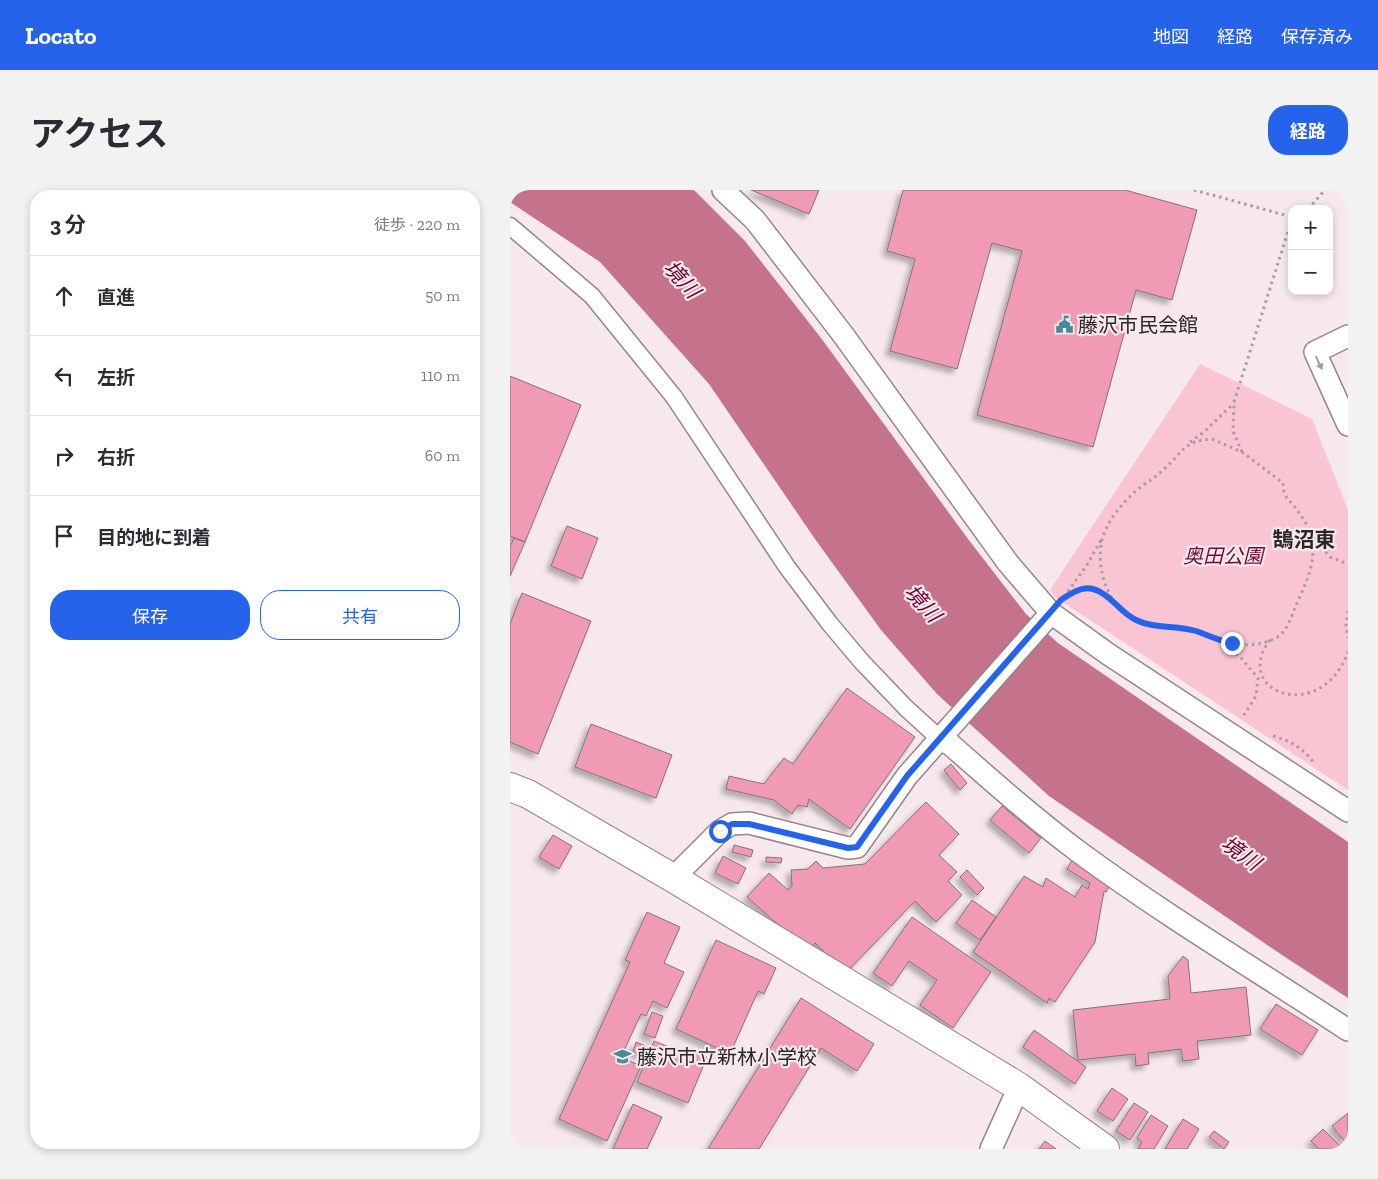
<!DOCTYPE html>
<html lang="ja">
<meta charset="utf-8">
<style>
:root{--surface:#fff;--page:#f2f2f3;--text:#2b2b33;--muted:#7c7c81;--line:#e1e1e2;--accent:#2563eb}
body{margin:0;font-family:"Zilla Slab","Noto Sans JP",serif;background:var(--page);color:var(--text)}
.controls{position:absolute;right:15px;top:15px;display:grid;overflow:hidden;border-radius:10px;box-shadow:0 2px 8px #0003}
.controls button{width:45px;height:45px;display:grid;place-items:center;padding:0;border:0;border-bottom:1px solid var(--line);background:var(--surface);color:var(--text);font:25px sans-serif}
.stop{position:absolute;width:15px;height:15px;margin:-11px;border:4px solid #2563eb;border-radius:50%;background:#fff}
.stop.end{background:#2563eb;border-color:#fff;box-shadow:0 1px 5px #0008}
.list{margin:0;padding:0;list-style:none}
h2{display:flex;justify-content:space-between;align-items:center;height:65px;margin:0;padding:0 20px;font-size:21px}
h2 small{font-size:16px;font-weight:400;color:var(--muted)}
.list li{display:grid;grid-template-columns:32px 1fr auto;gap:15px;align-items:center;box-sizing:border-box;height:80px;padding:0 20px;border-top:1px solid var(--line)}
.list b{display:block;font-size:19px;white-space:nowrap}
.list em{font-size:16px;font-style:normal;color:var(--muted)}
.actions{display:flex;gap:10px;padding:15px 20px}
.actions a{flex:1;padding:11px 0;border:1px solid var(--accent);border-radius:20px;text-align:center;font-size:18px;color:var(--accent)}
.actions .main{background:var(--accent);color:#fff}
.icon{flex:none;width:28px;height:28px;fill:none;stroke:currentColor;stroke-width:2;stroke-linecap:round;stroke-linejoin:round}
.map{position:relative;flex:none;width:838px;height:959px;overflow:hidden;border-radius:20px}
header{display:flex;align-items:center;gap:30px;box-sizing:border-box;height:70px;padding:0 25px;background:var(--accent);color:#fff}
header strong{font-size:24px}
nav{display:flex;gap:28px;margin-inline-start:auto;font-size:18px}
.intro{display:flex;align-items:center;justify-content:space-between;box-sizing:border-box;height:120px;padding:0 30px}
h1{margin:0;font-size:35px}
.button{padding:12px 22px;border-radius:20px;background:var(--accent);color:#fff;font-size:18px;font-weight:700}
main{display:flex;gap:30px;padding:0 30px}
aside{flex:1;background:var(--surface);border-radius:20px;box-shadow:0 2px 8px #0003}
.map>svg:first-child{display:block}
.green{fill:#fac5d3}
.water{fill:#c4738b}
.building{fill:#f09ab3;stroke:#817578;filter:url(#shadow)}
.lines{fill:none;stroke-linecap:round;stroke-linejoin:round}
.pedestrian-casing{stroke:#93878a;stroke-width:19}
.minor-casing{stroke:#93878a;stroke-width:24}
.tertiary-casing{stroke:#93878a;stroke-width:30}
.path{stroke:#a79d9f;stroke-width:3;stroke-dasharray:2.5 4;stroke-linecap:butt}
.pedestrian{stroke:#fff;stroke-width:16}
.minor{stroke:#fff;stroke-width:21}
.tertiary{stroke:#fff;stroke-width:28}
.oneway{fill:#a09d9e}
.route{stroke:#2563eb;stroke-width:6}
.labels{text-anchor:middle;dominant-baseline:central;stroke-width:4.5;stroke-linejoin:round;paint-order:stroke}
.poi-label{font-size:20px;fill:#2b2627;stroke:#f6e8eb;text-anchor:start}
.park-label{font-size:20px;font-style:italic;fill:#700b38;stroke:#f6e8eb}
.water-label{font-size:21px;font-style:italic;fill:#6a0233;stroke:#f6e8eb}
.neighbourhood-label{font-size:21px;font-weight:bold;fill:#2b2627;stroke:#f6e8eb}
</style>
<header>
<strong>Locato</strong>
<nav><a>地図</a><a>経路</a><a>保存済み</a></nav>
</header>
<div class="intro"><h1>アクセス</h1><a class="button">経路</a></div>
<main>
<aside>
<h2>3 分<small>徒歩 · 220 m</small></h2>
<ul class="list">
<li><svg class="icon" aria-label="ahead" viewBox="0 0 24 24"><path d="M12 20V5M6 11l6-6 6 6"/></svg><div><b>直進</b></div><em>50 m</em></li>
<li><svg class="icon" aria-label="left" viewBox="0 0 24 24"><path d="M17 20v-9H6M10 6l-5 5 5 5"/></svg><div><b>左折</b></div><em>110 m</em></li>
<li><svg class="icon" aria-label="right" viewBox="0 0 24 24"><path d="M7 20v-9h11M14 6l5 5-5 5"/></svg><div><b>右折</b></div><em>60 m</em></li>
<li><svg class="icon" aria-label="arrive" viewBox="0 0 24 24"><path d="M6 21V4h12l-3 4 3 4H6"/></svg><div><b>目的地に到着</b></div></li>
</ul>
<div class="actions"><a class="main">保存</a><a>共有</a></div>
</aside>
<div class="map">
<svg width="838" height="959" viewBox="0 0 838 959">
<defs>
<filter id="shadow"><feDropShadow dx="-4.5" dy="4.5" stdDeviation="2.5" flood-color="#0004"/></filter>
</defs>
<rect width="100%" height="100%" fill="#f6e8eb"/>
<!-- green -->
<path class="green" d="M690 174 802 229 838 320V600L545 407 540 400Z"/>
<!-- water -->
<path class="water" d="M0 0H184L235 51 311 148 458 349 516 424 548 453 838 652V808L775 767 539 606 427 504 371 440 305 349 199 194 90 72 0 12Z"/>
<!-- building -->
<path class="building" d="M241 0H309L299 24Z
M393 0H615L687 20 662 110 626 100 583 257 467 225 512 61 482 53 447 179 380 161 405 69 377 61Z
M0 186 71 215 15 352 0 346Z
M57 336 88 348 72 389 41 376Z
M4 348 15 352 0 386V357Z
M12 403 81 431 28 564 0 552V434Z
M337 498 405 547 340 639 299 609 297 617 288 615 282 624 264 610 216 599 219 586 254 594 274 568 283 574Z
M81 534 162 565 146 608 65 577Z
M441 574 457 593 450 600 434 580Z
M416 612 449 644 429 665 447 682 438 691 452 705 426 732 405 711 336 783 305 753 298 761 237 707 259 683 278 700 282 696 281 680 298 679 306 671 313 678 355 674Z
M492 616 531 648 519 663 480 630Z
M43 645 62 656 49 679 29 667Z
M224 655 243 660 241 667 222 662Z
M213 666 236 678 228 694 205 683Z
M256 667 272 668 271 673 256 672Z
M562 670 601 693 596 702 594 701 585 752 545 812 539 808 537 813 463 762 514 686 533 697 536 688 565 707 572 695 578 699 580 693 557 679Z
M457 680 474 698 467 705 450 687Z
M462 710 486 727 470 750 446 733Z
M137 722 170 737 154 773 174 782 157 818 143 811 136 826 131 824 111 867 131 876 97 951 49 929 120 772 115 770Z
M402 727 481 782 443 838 410 815 427 790 399 771 382 796 363 783Z
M206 750 266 778 254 804 248 801 220 864 166 839Z
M673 766 678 770 681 803 736 797 741 845 687 851 689 869 673 871 671 859 638 863 639 874 626 876 625 864 568 870 563 820 660 809 658 786Z
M291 808 364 854 347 881 311 858 249 959H198Z
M766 814 808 840 792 865 750 839Z
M142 822 153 826 145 848 134 844Z
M524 840 576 877 565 894 513 857Z
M144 851 177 864 179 860 197 867 178 913 127 892Z
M126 852 136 856 132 865 123 862Z
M602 898 618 909 603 931 587 921Z
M624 913 638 922 620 950 606 941Z
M123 914 152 927 137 959H103Z
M838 923V951L836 953 822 936Z
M641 925 658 936 644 959H628L632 952 627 948Z
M673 929 689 939 677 959H655Z
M813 939 833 959H809L801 951Z
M704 941 719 952 714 959 699 947Z
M535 951 546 959H529Z"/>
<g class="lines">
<defs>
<path id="pedestrian" d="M0 36 82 106 164 207 277 377 320 434 352 472 396 518 430 549"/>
<path id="minor" d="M213 0 245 30 334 146 498 373 541 423 598 464 838 621
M838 146 805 162 838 235
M430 549 441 555C483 592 525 629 569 662 656 726 748 781 838 840
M163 688 210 641 222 634 239 633 338 658 347 657 397 586 541 423
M481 959 509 897"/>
<path id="tertiary" d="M0 597 18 604 163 688 509 897 595 959"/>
</defs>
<!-- pedestrian casing -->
<use href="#pedestrian" class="pedestrian-casing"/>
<!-- minor casing -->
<use href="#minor" class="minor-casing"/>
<!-- tertiary casing -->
<use href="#tertiary" class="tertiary-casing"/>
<!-- path -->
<path class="path" d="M684 0 782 27
M798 19 815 0
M702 249 732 262 773 293C773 296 773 300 775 304 776 308 781 312 784 316 792 326 803 342 803 356 804 377 795 395 787 413 783 422 780 433 774 441 760 458 725 457 706 450 698 447 691 442 682 440 664 436 643 439 626 431 599 418 585 379 592 350 597 331 612 313 626 301 635 293 645 288 653 280 673 263 672 251 702 249Z
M680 252 694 242 724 213
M732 262 723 241 724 212 782 29
M803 347 820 367 838 374
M554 407 577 375 591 350
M554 408C575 393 585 398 603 413
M838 421 836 435 838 448
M760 450C720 502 811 536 838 462
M711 451 732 469 748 488 746 506 732 528
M763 546C781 551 794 559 805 574"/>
<!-- pedestrian -->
<use href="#pedestrian" class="pedestrian"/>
<!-- minor -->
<use href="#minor" class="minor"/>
<!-- tertiary -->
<use href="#tertiary" class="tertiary"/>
</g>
<!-- one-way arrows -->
<defs><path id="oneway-solid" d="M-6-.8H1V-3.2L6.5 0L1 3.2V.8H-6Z" transform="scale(1.25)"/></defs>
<use class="oneway" href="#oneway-solid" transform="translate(809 173) rotate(65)"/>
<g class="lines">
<!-- route -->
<path class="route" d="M210 641 222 634H239L338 658 347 657 397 586 551 410C560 404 571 396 583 399 600 403 610 423 626 430 644 439 666 435 686 441 698 445 709 451 722 453"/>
</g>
<!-- icons -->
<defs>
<symbol id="civic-bare" viewBox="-9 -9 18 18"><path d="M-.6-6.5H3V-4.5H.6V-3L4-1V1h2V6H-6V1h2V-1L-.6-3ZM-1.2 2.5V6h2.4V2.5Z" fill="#468b98" stroke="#f6e8eb" stroke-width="2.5" paint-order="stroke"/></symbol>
<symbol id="school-bare" viewBox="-9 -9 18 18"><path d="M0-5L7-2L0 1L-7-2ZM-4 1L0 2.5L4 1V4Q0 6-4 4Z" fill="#468b98" stroke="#f6e8eb" stroke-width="2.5" paint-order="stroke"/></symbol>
</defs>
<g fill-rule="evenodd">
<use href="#civic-bare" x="542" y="122" width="25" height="25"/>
<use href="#school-bare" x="100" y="854" width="25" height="25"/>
</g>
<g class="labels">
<!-- poi labels -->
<g class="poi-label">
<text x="568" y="135">藤沢市民会館</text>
<text x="127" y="867">藤沢市立新林小学校</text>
</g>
<!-- park labels -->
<g class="park-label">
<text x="713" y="366">奥田公園</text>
</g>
<!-- water labels -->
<g class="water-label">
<text transform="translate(172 89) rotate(48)">境川</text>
<text transform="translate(413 413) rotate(48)">境川</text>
<text transform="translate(731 663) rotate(35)">境川</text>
</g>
<!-- neighbourhood labels -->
<g class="neighbourhood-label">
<text x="794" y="349">鵠沼東</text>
</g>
</g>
</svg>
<div class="controls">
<button>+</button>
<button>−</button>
</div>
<div class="stop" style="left:210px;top:641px"></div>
<div class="stop end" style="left:722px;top:453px"></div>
</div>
</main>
